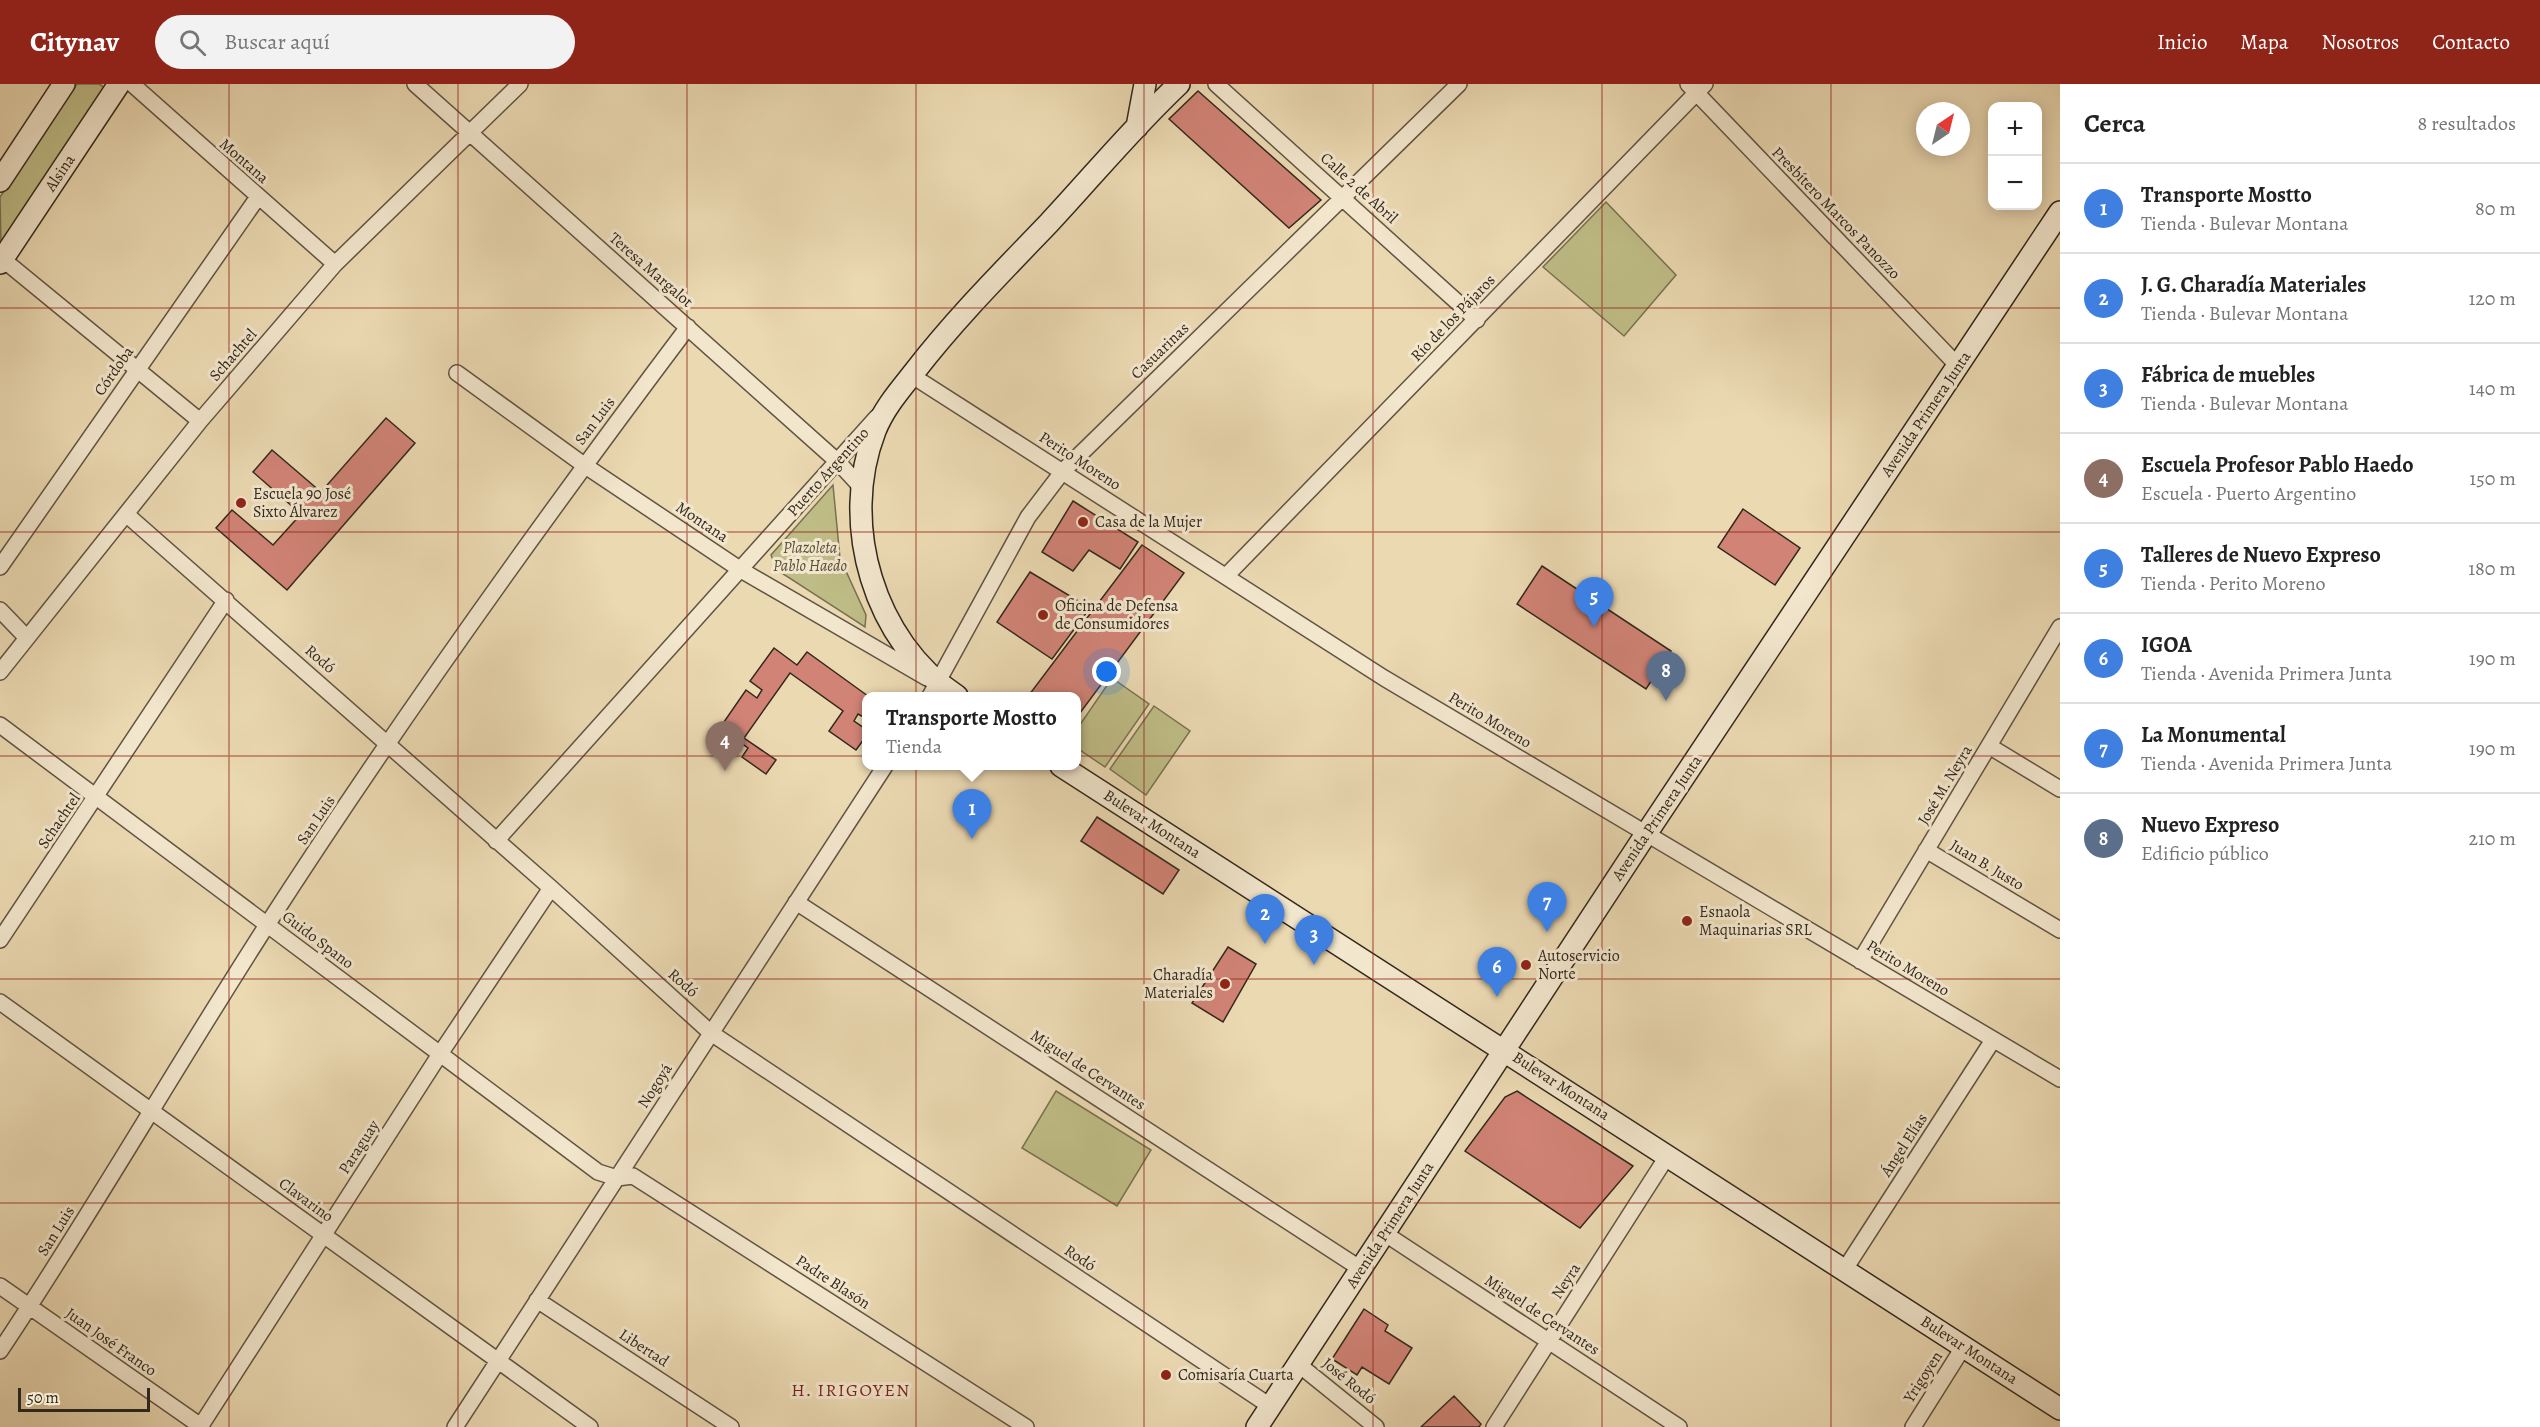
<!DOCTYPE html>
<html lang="es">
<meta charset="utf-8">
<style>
:root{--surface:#fff;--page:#f2f2f2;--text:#222;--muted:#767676;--line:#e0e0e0;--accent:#8f2418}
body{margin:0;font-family:Alegreya,serif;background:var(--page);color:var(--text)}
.controls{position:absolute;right:18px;top:18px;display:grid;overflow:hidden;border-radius:12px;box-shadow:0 3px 15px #0003}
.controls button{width:54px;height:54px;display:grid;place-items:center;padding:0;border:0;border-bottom:2px solid var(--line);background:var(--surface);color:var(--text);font:30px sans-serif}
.compass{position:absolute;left:1916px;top:18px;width:54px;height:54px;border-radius:50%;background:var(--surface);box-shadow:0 3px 15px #0003;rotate:35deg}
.scale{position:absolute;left:18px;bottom:15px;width:132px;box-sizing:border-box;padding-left:6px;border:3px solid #32281c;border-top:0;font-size:16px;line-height:21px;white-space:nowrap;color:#32281c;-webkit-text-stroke:4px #f2e6cd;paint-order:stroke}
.you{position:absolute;left:1107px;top:588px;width:21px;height:21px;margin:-15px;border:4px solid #fff;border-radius:50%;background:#1a73e8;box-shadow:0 0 0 9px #1a73e833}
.badge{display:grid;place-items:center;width:39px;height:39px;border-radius:50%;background:var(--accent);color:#fff;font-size:20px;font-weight:700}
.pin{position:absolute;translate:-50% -50px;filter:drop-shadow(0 2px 3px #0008)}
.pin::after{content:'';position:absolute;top:32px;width:21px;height:18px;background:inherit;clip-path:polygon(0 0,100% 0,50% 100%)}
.popup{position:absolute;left:862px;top:608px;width:219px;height:78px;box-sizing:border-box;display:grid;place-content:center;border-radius:12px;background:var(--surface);filter:drop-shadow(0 2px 4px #0005);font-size:20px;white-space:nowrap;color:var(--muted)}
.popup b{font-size:22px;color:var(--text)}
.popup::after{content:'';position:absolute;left:50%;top:100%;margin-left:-12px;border:12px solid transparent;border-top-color:var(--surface)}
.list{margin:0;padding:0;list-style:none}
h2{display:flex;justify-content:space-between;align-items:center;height:78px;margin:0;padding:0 24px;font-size:26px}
h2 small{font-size:20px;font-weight:400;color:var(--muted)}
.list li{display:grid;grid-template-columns:39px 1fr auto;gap:18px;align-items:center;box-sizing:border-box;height:90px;padding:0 24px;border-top:2px solid var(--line)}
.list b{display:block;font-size:22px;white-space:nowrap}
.list p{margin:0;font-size:20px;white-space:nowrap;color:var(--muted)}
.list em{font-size:20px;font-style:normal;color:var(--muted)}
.icon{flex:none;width:33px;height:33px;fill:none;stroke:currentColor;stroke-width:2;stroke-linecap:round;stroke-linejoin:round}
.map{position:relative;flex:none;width:2060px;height:1343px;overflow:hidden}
header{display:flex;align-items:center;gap:36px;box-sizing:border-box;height:84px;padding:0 30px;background:var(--accent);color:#fff}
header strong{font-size:28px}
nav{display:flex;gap:33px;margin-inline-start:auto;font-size:21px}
.search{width:420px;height:54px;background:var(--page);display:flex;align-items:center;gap:15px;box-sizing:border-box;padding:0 21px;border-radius:33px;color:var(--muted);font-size:22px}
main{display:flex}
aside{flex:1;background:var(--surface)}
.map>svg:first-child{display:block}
.green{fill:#bfbd87;stroke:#787252;stroke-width:1.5}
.building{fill:#d18376;stroke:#32281c;stroke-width:1.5}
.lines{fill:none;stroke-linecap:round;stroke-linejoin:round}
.minor-casing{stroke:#605442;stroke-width:18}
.secondary-casing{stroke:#32281c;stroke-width:24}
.minor{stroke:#f2e6cd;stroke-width:15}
.secondary{stroke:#f2e6cd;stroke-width:21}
.grid{fill:none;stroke:#8f2418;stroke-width:1.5;stroke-opacity:0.55}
.poi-dot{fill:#8f2418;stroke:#f2e6cd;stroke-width:2}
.labels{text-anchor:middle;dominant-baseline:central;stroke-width:6;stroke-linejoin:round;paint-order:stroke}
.street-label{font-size:16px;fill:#32281c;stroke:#f2e6cd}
.poi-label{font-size:16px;fill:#32281c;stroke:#f2e6cd;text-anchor:start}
.park-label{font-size:16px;font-style:italic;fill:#554d37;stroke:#f2e6cd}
.neighbourhood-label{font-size:18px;letter-spacing:1.5px;fill:#7a1f14;stroke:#f2e6cd}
</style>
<header>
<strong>Citynav</strong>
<div class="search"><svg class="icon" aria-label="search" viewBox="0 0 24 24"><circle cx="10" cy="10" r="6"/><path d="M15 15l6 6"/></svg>Buscar aquí</div>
<nav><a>Inicio</a><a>Mapa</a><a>Nosotros</a><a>Contacto</a></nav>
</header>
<main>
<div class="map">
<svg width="2060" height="1343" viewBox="0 0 2060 1343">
<rect width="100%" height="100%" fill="#ebd9b2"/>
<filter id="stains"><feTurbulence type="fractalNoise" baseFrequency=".00333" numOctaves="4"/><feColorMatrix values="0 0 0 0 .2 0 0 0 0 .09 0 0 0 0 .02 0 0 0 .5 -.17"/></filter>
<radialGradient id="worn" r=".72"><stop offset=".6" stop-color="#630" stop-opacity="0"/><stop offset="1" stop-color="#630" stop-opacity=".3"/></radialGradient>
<!-- green -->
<path class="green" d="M77 0H99L104 3 1 163 0 113Z
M1606 118 1676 191 1624 252 1543 183Z
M833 401 840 474 866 531 865 543 777 486 771 471Z
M1112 594 1149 620 1105 683 1077 664V645Z
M1154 622 1190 647 1146 711 1110 685Z
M1056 1007 1151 1066 1117 1122 1022 1064Z"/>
<!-- building -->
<path class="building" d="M1198 7 1321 116 1289 144 1169 35Z
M386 334 415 359 287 506 216 444 232 426 273 461 301 430 253 388 272 366 321 408Z
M1073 417 1138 458 1120 485 1089 466 1073 487 1042 468Z
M1743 425 1800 464 1775 501 1718 463Z
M1142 461 1184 489 1077 633V612L1029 611Z
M1542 482 1671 567 1646 605 1517 520Z
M1030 488 1090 524 1052 575 997 538Z
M774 564 797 581 807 568 868 612 867 635 858 630 854 637 867 646V651L856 666 829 647 843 627 790 589 744 654 776 676 766 690 742 673 748 664 735 655 732 659 717 648 746 606 757 614 762 606 750 597Z
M1097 733 1179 786 1163 810 1081 757Z
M1228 863 1256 880 1223 938 1192 919Z
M1517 1007 1633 1082 1580 1144 1465 1067 1505 1013Z
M1364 1225 1388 1241 1385 1247 1412 1264 1389 1300 1362 1283 1357 1291 1332 1275Z
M1454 1312 1481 1340 1479 1343H1421Z"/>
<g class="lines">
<defs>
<path id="minor" d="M132 0 335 180
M415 0 838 378 861 403
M1216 0 1477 236
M1688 0 1958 282
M0 173 200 337
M457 289 584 381 741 486 927 594
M911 291 1384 594 2060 995
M126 430 551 804 711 949 1270 1322
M0 483 258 113
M1226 492 1705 0
M0 526 26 553
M0 588 200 337 335 180 520 0
M930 612 1028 433 1063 387 1459 0
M0 641 598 1088 617 1094 633 1092 1026 1343
M1989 662 2060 705
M496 757 877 333
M1926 766 2060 846
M796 818 1361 1185
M0 856 226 516
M1860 877 2060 543
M0 918 590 1343
M1384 1149 1679 1343
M1845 1185 1993 956
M0 1202 202 1343
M537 1216 731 1343
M0 1267C93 1128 176 982 267 841 399 636 542 437 688 243
M1298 1280 1376 1343
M200 1343 440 970 551 804
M455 1343 885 682
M1494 1343 1668 1071
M1913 1343 1964 1262"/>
<path id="secondary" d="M1137 43 1145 0
M0 97 64 0
M0 179 119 0
M957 612C874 558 839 440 875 347 884 324 900 306 915 287 956 234 1003 187 1049 139 1092 93 1133 43 1179 0
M1061 682 2060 1325
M1257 1343 1646 750 2060 128"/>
</defs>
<!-- minor casing -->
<use href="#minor" class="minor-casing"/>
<!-- secondary casing -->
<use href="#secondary" class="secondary-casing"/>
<!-- minor -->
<use href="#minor" class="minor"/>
<!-- secondary -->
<use href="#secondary" class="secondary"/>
</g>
<!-- grid -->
<path class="grid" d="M229 0V1343M458 0V1343M687 0V1343M916 0V1343M1144 0V1343M1373 0V1343M1602 0V1343M1831 0V1343M0 224H2060M0 448H2060M0 672H2060M0 895H2060M0 1119H2060"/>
<!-- markers -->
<g class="poi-dot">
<circle cx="241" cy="419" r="6"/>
<circle cx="1083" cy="438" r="6"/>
<circle cx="1043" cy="531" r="6"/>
<circle cx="1687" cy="837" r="6"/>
<circle cx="1526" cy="881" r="6"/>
<circle cx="1225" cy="900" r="6"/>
<circle cx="1166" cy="1291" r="6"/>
</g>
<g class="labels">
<!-- street labels -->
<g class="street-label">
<text transform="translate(244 77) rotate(41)">Montana</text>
<text transform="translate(60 89) rotate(-56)">Alsina</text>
<text transform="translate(1359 104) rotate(42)">Calle 2 de Abril</text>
<text transform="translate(1836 129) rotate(46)">Presbítero Marcos Panozzo</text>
<text transform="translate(651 186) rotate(41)">Teresa Margalot</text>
<text transform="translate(1453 234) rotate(-46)">Río de los Pájaros</text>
<text transform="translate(1160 267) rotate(-44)">Casuarinas</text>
<text transform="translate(233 271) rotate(-49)">Schachtel</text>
<text transform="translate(114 287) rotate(-55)">Córdoba</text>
<text transform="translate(1926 330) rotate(-56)">Avenida Primera Junta</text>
<text transform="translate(595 337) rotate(-53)">San Luis</text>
<text transform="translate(1080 377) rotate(33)">Perito Moreno</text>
<text transform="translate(828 388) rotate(-48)">Puerto Argentino</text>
<text transform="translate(702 438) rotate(34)">Montana</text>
<text transform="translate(320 575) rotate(41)">Rodó</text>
<text transform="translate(1490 636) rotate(31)">Perito Moreno</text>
<text transform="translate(1945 701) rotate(-59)">José M. Neyra</text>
<text transform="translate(1657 734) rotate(-56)">Avenida Primera Junta</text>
<text transform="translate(316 736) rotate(-56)">San Luis</text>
<text transform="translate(59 737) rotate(-56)">Schachtel</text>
<text transform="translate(1152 740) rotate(33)">Bulevar Montana</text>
<text transform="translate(1987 781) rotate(31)">Juan B. Justo</text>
<text transform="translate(318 856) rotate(37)">Guido Spano</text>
<text transform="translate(1908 884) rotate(31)">Perito Moreno</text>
<text transform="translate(683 899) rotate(42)">Rodó</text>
<text transform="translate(1088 986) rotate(33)">Miguel de Cervantes</text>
<text transform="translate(655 1002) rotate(-57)">Nogoyá</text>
<text transform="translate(1561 1002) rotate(33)">Bulevar Montana</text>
<text transform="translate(1904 1061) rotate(-57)">Ángel Elías</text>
<text transform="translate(359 1063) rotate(-57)">Paraguay</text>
<text transform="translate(306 1116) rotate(36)">Clavarino</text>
<text transform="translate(1390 1141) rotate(-57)">Avenida Primera Junta</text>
<text transform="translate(56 1147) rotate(-58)">San Luis</text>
<text transform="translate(1080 1174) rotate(34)">Rodó</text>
<text transform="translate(1566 1197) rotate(-57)">Neyra</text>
<text transform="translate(833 1198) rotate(33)">Padre Blasón</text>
<text transform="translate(1542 1231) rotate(33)">Miguel de Cervantes</text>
<text transform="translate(111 1258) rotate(35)">Juan José Franco</text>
<text transform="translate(644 1264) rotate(33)">Libertad</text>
<text transform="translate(1969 1266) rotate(33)">Bulevar Montana</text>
<text transform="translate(1923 1293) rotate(-57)">Yrigoyen</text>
<text transform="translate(1349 1297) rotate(39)">José Rodó</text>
</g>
<!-- poi labels -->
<g class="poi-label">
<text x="253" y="410">Escuela 90 José<tspan x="253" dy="18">Sixto Álvarez</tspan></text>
<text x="1095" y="438">Casa de la Mujer</text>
<text x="1055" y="522">Oficina de Defensa<tspan x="1055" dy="18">de Consumidores</tspan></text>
<text x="1699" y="828">Esnaola<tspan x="1699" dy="18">Maquinarias SRL</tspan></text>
<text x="1538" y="872">Autoservicio<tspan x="1538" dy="18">Norte</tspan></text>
<text x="1213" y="891" text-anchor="end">Charadía<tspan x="1213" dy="18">Materiales</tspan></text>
<text x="1178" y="1291">Comisaría Cuarta</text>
</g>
<!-- park labels -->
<g class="park-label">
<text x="810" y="464">Plazoleta<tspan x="810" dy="18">Pablo Haedo</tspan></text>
</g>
<!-- neighbourhood labels -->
<g class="neighbourhood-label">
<text x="851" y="1306">H. IRIGOYEN</text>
</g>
</g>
<rect width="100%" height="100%" filter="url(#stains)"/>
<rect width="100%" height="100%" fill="url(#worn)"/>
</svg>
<div class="controls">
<button>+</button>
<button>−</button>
</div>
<svg class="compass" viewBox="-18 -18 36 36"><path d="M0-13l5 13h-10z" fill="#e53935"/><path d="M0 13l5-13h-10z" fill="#767676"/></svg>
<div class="scale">50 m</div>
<div class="you"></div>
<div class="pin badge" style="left:972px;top:755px;background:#3f7fe0">1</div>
<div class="popup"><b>Transporte Mostto</b>Tienda</div>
<div class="pin badge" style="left:1265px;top:860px;background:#3f7fe0">2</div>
<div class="pin badge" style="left:1314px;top:881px;background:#3f7fe0">3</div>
<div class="pin badge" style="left:725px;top:687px;background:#8d6e63">4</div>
<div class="pin badge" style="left:1594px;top:543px;background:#3f7fe0">5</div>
<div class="pin badge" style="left:1497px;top:913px;background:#3f7fe0">6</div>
<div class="pin badge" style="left:1547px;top:848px;background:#3f7fe0">7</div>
<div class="pin badge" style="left:1666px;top:617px;background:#5c6f8a">8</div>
</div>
<aside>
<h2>Cerca<small>8 resultados</small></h2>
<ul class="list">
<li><span class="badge" style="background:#3f7fe0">1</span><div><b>Transporte Mostto</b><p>Tienda · Bulevar Montana</p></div><em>80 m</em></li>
<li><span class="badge" style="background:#3f7fe0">2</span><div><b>J. G. Charadía Materiales</b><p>Tienda · Bulevar Montana</p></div><em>120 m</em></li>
<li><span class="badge" style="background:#3f7fe0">3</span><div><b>Fábrica de muebles</b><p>Tienda · Bulevar Montana</p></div><em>140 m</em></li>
<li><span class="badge" style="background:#8d6e63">4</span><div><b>Escuela Profesor Pablo Haedo</b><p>Escuela · Puerto Argentino</p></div><em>150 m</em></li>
<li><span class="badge" style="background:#3f7fe0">5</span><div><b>Talleres de Nuevo Expreso</b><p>Tienda · Perito Moreno</p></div><em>180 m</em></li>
<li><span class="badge" style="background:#3f7fe0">6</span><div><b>IGOA</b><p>Tienda · Avenida Primera Junta</p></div><em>190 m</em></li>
<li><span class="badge" style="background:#3f7fe0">7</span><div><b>La Monumental</b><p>Tienda · Avenida Primera Junta</p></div><em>190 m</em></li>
<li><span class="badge" style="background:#5c6f8a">8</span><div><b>Nuevo Expreso</b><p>Edificio público</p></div><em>210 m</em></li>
</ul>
</aside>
</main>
